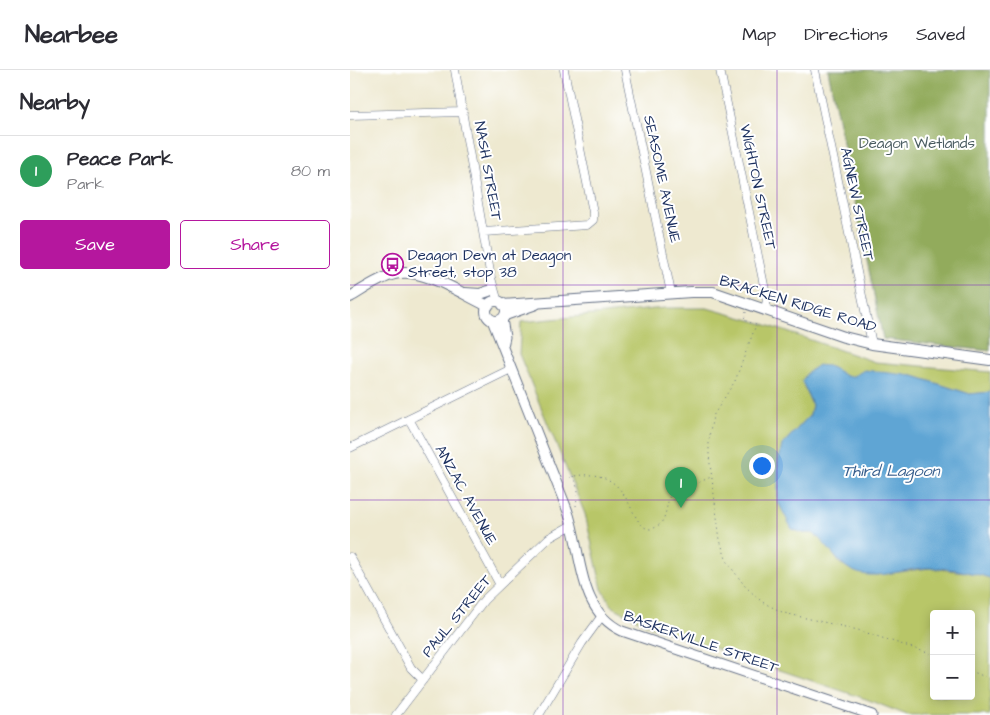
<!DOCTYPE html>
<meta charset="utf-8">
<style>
:root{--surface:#fff;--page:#f7f7f7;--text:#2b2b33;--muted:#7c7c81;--line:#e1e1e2;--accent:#b5179e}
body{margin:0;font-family:"Architects Daughter",sans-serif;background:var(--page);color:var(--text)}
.controls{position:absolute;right:15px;bottom:15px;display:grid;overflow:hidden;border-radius:5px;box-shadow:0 2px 12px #0003}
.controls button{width:45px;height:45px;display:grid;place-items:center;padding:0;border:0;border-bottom:1px solid var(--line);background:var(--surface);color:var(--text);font:25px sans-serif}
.you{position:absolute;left:411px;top:395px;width:18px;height:18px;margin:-12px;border:4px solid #fff;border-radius:50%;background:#1a73e8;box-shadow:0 0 0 8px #1a73e833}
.badge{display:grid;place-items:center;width:32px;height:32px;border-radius:50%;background:var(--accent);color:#fff;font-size:16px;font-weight:700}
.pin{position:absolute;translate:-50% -41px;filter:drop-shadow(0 1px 2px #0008)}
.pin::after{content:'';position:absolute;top:26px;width:18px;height:15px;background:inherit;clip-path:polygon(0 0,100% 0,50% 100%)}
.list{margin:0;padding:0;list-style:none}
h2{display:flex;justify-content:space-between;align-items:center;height:65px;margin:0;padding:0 20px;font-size:21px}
h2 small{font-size:16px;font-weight:400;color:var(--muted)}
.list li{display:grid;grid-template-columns:32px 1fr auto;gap:15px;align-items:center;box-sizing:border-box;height:70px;padding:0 20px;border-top:1px solid var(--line)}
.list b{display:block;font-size:19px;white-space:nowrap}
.list p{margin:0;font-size:16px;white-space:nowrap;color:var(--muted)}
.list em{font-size:16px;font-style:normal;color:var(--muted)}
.actions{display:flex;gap:10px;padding:15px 20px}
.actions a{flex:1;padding:11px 0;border:1px solid var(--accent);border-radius:5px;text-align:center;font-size:18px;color:var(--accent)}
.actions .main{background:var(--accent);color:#fff}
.map{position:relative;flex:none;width:640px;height:645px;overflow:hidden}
header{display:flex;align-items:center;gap:30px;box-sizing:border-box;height:70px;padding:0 25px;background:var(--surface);border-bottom:1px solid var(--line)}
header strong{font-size:24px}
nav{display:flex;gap:28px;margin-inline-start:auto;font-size:18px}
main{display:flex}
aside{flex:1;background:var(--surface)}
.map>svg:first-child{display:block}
.green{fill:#b8c668;stroke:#6a7a63;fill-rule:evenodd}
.forest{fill:#92ab5c;stroke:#566d5d}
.water{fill:#5ea5d4;stroke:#3c6a99}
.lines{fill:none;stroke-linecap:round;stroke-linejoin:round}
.minor-casing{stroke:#657086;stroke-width:9}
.tertiary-casing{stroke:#657086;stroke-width:11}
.secondary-casing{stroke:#657086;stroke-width:12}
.path{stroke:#657086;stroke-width:1;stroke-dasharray:1 4;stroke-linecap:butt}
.minor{stroke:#fff;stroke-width:8}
.tertiary{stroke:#fff;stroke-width:9}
.secondary{stroke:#fff;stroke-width:10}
.grid{fill:none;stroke:#7b2cbf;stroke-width:1;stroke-opacity:0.55}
.labels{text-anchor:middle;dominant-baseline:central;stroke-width:4;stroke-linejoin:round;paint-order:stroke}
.park-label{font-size:15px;fill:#4a5c61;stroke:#fff}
.street-label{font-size:15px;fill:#1b2f5e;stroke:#fff}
.poi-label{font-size:15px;fill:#1b2f5e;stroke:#fff;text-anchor:start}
.water-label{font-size:16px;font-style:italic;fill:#365e8d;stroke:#fff}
</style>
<header>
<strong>Nearbee</strong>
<nav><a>Map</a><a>Directions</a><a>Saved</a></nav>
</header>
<main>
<aside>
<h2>Nearby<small></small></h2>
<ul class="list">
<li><span class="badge" style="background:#2e9e5b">1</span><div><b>Peace Park</b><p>Park</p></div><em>80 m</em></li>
</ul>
<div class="actions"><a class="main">Save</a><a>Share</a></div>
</aside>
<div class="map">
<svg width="640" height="645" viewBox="0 0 640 645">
<rect width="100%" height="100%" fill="#fff"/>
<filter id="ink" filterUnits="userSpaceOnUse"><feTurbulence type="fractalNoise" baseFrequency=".02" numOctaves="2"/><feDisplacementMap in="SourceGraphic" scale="10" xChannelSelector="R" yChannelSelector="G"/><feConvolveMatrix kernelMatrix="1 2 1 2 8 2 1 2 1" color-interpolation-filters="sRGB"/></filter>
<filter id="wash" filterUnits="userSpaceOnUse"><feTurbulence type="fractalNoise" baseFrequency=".0096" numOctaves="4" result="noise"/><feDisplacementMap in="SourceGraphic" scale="20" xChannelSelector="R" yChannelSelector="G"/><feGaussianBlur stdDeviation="1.12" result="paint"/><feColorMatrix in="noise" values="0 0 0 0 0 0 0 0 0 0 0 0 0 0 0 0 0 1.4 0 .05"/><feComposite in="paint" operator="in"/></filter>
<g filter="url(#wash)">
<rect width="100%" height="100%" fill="#eee9d0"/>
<!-- green -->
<path class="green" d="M315 238H357L411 253 525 292 640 302V322L620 324 564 306 493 307 481 297 452 311 462 335 460 345 432 375 453 463H463L476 473 490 494 526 505 580 498 623 503 640 508V645H557L516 629 302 557 263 537 252 519 235 444 169 284 171 252ZM584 544H621V626H584Z"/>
<!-- forest -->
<path class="forest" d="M478 0H640V281L533 269Z"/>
<!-- water -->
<path class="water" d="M468 295C471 296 477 295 480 297 498 304 494 313 514 300L564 306 620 324 640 322V508C621 502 600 498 580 498 557 497 531 510 508 503 488 497 480 476 463 463H453L442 459 428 432V394L432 375 460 345 462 335 452 311 457 303Z"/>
</g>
<g filter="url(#ink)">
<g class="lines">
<defs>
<path id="minor" d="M105 0 141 208 148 232
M275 0 321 223
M370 0 417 230 415 239
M465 0 522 274
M0 45 113 42
M134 162 237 155 243 150V142L214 0
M59 349 149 513
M0 378 161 299
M0 487 61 598 73 610
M46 645 134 530 199 468 222 455
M189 645 232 573 251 547"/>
<path id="tertiary" d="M152 249 155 267 153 276
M142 250 217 439C233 482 226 539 272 561L522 645"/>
<path id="secondary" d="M115 223 130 224 139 221
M0 227C14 219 29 208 45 204 73 197 112 224 138 236
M136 241a10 10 0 1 1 20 0a10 10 0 1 1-20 0Z
M153 235 341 222H363L494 267 522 274 640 290
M155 245 186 234"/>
</defs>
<!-- minor casing -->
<use href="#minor" class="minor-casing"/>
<!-- tertiary casing -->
<use href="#tertiary" class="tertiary-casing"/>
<!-- secondary casing -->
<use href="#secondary" class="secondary-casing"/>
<!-- path -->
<path class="path" d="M396 242 394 250 406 255 385 311 363 346 359 367V386L370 470 377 492 395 516 412 532 434 543 508 560 584 585
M223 406 228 420 226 436 224 437
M220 407C285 392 276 459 301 459 317 455 315 439 320 425L361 407
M621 601 640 609"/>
<!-- minor -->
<use href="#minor" class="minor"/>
<!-- tertiary -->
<use href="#tertiary" class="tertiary"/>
<!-- secondary -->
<use href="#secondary" class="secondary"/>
</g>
</g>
<!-- grid -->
<path class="grid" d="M213 0V645M427 0V645M0 215H640M0 430H640"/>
<!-- icons -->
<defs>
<symbol id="bus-ring" viewBox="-11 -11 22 22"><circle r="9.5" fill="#fff" stroke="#b5179e" stroke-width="1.5"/><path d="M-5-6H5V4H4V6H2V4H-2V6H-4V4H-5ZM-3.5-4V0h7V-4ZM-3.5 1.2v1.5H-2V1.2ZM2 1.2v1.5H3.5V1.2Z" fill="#b5179e"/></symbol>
</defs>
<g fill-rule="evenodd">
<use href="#bus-ring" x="30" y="182" width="25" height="25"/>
</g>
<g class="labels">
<!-- park labels -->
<g class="park-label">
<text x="567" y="73">Deagon Wetlands</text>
</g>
<!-- street labels -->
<g class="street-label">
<text transform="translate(138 101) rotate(80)">NASH STREET</text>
<text transform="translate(312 109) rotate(78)">SEASOME AVENUE</text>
<text transform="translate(408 117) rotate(78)">WIGHTON STREET</text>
<text transform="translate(507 134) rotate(78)">AGNEW STREET</text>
<text transform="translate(448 234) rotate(17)">BRACKEN RIDGE ROAD</text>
<text transform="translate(116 425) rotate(61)">ANZAC AVENUE</text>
<text transform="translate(107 546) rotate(-51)">PAUL STREET</text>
<text transform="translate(351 572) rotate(19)">BASKERVILLE STREET</text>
</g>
<!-- poi labels -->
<g class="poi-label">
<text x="58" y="185">Deagon Devn at Deagon<tspan x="58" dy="17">Street, stop 38</tspan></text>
</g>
<!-- water labels -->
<g class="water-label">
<text x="541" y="401">Third Lagoon</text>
</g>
</g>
</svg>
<div class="controls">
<button>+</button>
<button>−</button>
</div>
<div class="you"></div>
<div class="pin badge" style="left:331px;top:438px;background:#2e9e5b">1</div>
</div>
</main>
